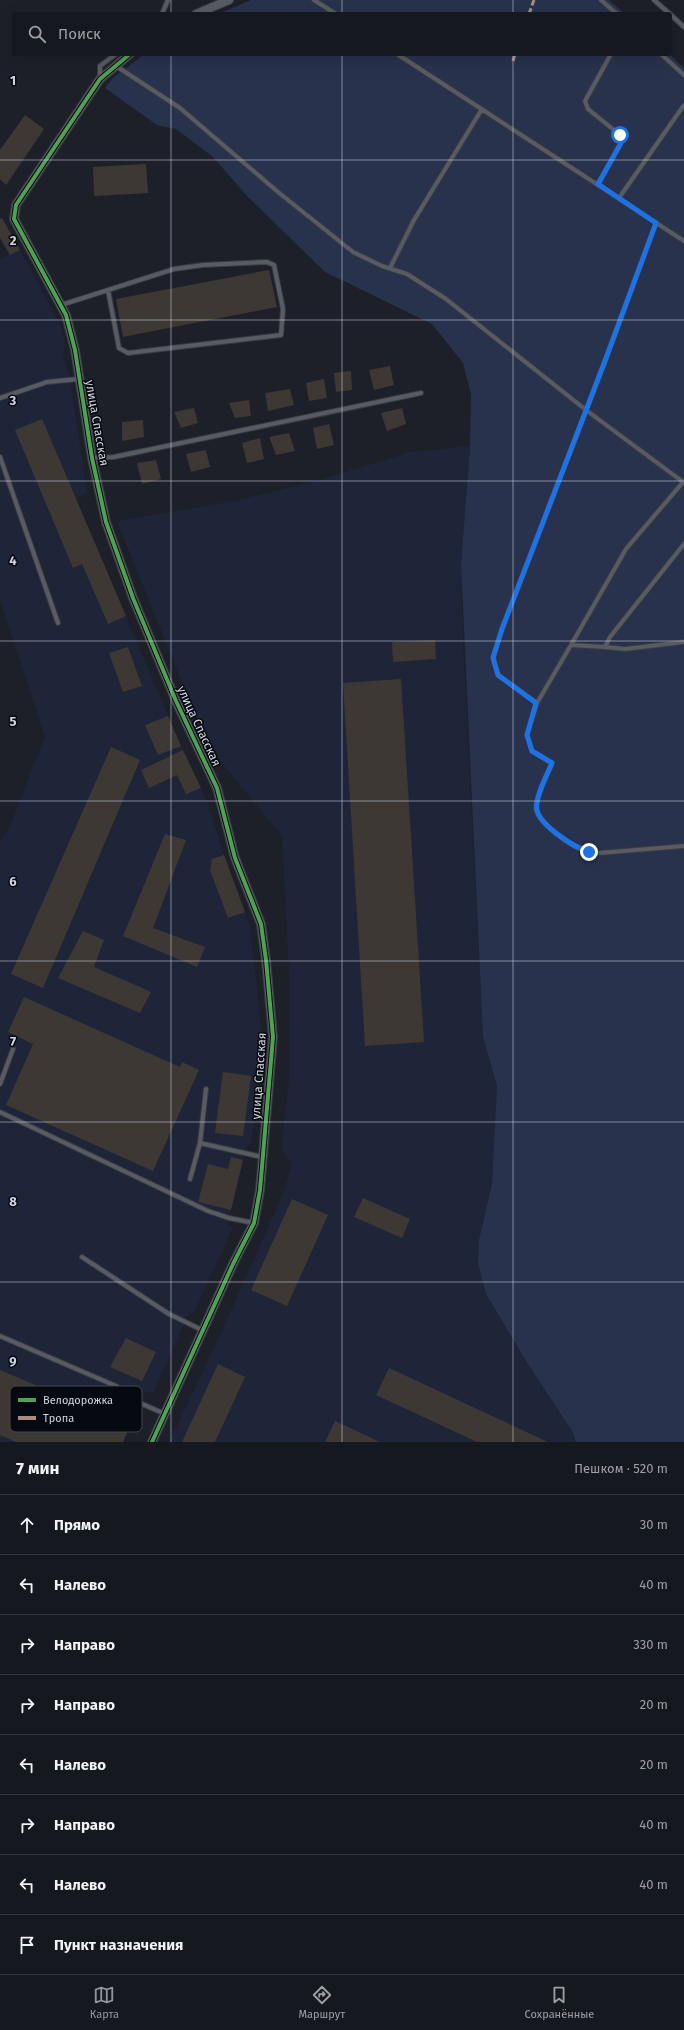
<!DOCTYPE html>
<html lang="ru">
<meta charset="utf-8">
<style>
:root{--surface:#16181f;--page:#1f2128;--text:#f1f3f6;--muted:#9ea0a4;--line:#35373d;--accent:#9396a1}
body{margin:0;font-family:"Fira Sans",sans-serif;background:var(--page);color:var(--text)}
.stop{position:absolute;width:12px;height:12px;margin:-9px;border:3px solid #1a73e8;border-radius:50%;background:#fff}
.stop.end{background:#1a73e8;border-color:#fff;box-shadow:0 1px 4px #0008}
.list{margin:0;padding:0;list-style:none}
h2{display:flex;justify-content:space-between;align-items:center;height:52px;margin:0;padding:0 16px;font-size:17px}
h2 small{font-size:13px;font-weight:400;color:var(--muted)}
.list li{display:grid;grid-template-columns:26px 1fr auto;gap:12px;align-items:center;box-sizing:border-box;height:60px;padding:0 16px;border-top:1px solid var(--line)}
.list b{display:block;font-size:15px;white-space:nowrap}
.list em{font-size:13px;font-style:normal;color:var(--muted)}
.icon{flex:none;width:22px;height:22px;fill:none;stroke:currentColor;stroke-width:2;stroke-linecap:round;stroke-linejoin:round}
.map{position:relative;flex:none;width:684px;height:1442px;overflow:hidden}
.search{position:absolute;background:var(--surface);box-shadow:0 4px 16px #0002;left:12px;right:12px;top:12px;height:44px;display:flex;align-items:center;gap:10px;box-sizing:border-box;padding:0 14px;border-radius:4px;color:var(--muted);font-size:15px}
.sheet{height:532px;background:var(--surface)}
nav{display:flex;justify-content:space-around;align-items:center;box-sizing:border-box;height:56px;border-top:1px solid var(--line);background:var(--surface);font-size:11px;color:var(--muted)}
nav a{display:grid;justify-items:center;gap:2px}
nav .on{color:var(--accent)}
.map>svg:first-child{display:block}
.built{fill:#1e2539}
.green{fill:#28324c}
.building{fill:#3d3834}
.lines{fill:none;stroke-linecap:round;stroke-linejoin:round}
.lane-casing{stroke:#393b43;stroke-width:6}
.street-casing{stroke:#393b43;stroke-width:10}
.lane{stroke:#585b61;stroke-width:4}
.street{stroke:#585b61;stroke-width:8}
.quiet{stroke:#a88b81;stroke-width:3;stroke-dasharray:6 3;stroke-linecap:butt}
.cycleway-casing{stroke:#06090f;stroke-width:6}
.cycleway{stroke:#4ca352;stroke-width:4}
.route{stroke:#1a73e8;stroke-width:5}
.grid{fill:none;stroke:#d2d6e2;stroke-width:1;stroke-opacity:0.55}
.labels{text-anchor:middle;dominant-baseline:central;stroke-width:3;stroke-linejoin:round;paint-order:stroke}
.street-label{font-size:12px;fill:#d2d6e2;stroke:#06090f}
.key{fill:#06090f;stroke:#43464e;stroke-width:1}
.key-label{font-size:11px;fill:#d2d6e2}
.grid-label{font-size:13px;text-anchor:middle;font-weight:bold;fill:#d2d6e2;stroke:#06090f;stroke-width:3;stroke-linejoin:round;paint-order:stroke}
</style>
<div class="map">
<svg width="684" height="1442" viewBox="0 0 684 1442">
<rect width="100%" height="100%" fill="#1d2029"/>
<!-- built -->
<path class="built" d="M20 250 61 326 65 346 63 352 66 369 69 372 87 493 76 498 181 746 208 804 224 855 250 926 263 1047 262 1064 258 1065 256 1076 259 1084 251 1144 246 1146 227 1225 233 1227 193 1314 189 1313 153 1393 144 1392 123 1442H0V841L11 824 45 737 0 600V259Z
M470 446 461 564 463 639 483 1037 497 1086 492 1183 479 1240 486 1294 529 1366 572 1431 576 1442H169L209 1359 284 1192 292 1164 281 1149 290 1069V991L282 836 221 762 186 693 117 521 239 500 316 481 411 452Z"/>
<!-- green -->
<path class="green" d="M251 0H609L625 14H218Z
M145 54H669L684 68V1442H576L572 1431 529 1366 486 1294 478 1263 479 1240 492 1183 497 1086 483 1037 461 564 470 446 471 394 463 363 432 324 325 272 248 197 213 157 176 129 157 125 105 88 114 77Z"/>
<!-- building -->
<path class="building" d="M25 115 44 129 6 185 0 179V150Z
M146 164 148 193 94 196 93 167Z
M2 218 20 250 10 255 0 238V219Z
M269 270 277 307 123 337 116 299Z
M390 366 394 385 374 390 369 370Z
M351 371 352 390 336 392 334 373Z
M324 379 327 398 309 401 306 383Z
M290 389 294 405 268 411 265 393Z
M249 400 251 416 235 418 229 403Z
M194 408 198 423 181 428 174 412Z
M402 408 406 424 387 431 381 413Z
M42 419 126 616 108 624 82 564 73 568 15 430Z
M143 420 144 437 122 441V422Z
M329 424 334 445 317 449 313 428Z
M289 433 295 451 276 455 269 437Z
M260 438 264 459 247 463 242 443Z
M206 450 210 467 191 472 186 454Z
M156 460 161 479 142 484 137 463Z
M435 640 436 659 393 662 392 642Z
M128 647 142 686 123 692 109 653Z
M401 679 424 1042 365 1046 343 683Z
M168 716 181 746 158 755 145 725Z
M111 747 140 760 43 988 11 974Z
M183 750 201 788 186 794 177 775 149 788 141 770Z
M165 834 186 840 153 928 205 947 197 967 123 936Z
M224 855 245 912 228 918 210 870 212 859Z
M83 931 104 940 94 967 151 992 140 1013 58 978Z
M24 997 180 1067 182 1062 199 1070 153 1171 6 1105 33 1044 8 1032Z
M223 1072 251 1076 243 1136 215 1133Z
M231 1157 243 1160 231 1210 198 1202 208 1164 228 1169Z
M363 1198 410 1219 402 1238 354 1217Z
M292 1199 328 1215 287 1306 251 1290Z
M126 1338 156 1352 142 1381 110 1367Z
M218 1364 245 1377 215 1442H182Z
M389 1368 548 1442H477L376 1395Z
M0 1370 101 1413 104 1406 133 1419 123 1442H16L0 1435Z
M335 1421 380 1442H325Z"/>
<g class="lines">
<defs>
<path id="lane" d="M314 0 336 14
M601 0 617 14
M654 0 670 14
M162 14 168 0
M670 14 684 27
M397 54 684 241
M661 54 684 75
M116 66 180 108 278 192 353 252 382 266 407 274 446 299 586 410 683 482
M100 79V66L116 54
M598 185 621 143 620 135 588 109 585 101 611 54
M619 198 684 105
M656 223 605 361 502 629 493 657 498 675 537 703 527 735 532 751 552 763C548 774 535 798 536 809 538 820 568 844 578 848 585 851 592 852 599 853L684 846
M390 268 414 220 482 109
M61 305 174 269 203 265 267 262 274 265 283 309 281 335 128 353 119 348 108 290
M0 398 47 382 79 379
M0 457 58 623
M92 458 114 457 421 393
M571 645 626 549 684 481
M605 647 625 649 684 642
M537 703 571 645 605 647 610 637 684 544
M0 1084 13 1049
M0 1112 208 1211 229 1218 254 1223
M200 1143 262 1157
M190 1179 200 1143 206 1089
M82 1257 169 1314 202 1330
M0 1336 116 1386 140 1403 165 1414"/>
<path id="street" d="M196 14 229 0
M130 54 100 79 16 205 14 219 66 315 75 350 92 458 106 522 133 598 176 701 217 788 235 858 261 924 266 960 273 1037 260 1190 254 1223 233 1264 152 1442"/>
</defs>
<!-- lane casing -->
<use href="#lane" class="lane-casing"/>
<!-- street casing -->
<use href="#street" class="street-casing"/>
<!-- lane -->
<use href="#lane" class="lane"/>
<!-- street -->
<use href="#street" class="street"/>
<!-- quiet -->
<path class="quiet" d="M529 14 534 0
M513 61 515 54"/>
<defs>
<path id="cycleway" d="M130 54 100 79 16 205 14 219 66 315 75 350 92 458 106 522 133 598 176 701 217 788 235 858 261 924 266 960 273 1037 260 1190 254 1223 233 1264 152 1442"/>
</defs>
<!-- cycleway casing -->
<use href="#cycleway" class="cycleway-casing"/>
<!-- cycleway -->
<use href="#cycleway" class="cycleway"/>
</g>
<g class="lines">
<!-- route -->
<path class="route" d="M589 852C574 847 540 826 537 810 534 799 548 773 552 763L532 751 527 735 536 703 498 675 493 658 502 629 605 361 656 223 598 184 621 143 620 135"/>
</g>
<!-- grid -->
<path class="grid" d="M171 0V14M342 0V14M513 0V14M171 54V1442M342 54V1442M513 54V1442M0 160H684M0 320H684M0 481H684M0 641H684M0 801H684M0 961H684M0 1122H684M0 1282H684"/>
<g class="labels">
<!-- street labels -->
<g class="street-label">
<text transform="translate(97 423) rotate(80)">улица Спасская</text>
<text transform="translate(199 726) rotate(65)">улица Спасская</text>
<text transform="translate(259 1076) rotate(-86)">улица Спасская</text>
</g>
</g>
<!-- legend -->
<rect x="10" y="1386" width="132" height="46" rx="6" class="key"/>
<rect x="18" y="1398" width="18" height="4" fill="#4ca352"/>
<rect x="18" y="1416" width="18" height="4" fill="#a88b81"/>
<g class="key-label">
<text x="43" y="1404">Велодорожка</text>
<text x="43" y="1422">Тропа</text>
</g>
<g class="grid-label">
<text x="13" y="85">1</text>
<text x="13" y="245">2</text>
<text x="13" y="405">3</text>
<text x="13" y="565">4</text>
<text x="13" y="726">5</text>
<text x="13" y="886">6</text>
<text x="13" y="1046">7</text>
<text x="13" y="1206">8</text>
<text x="13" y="1366">9</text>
</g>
</svg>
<div class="stop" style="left:620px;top:135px"></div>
<div class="stop end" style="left:589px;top:852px"></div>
<div class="search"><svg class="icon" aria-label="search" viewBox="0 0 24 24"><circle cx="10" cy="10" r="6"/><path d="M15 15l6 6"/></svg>Поиск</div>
</div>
<section class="sheet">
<h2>7 мин<small>Пешком · 520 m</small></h2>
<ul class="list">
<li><svg class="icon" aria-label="ahead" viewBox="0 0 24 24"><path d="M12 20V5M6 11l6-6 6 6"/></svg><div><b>Прямо</b></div><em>30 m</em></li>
<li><svg class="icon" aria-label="left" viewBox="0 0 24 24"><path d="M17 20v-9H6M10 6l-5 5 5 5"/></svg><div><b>Налево</b></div><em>40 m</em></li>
<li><svg class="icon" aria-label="right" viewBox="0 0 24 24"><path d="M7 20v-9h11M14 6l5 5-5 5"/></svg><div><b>Направо</b></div><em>330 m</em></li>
<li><svg class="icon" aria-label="right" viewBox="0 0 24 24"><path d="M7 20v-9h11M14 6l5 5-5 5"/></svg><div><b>Направо</b></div><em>20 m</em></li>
<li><svg class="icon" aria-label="left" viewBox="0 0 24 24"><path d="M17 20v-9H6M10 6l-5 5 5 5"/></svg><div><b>Налево</b></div><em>20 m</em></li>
<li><svg class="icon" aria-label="right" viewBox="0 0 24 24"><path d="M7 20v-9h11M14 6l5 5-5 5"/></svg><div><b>Направо</b></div><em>40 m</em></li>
<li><svg class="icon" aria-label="left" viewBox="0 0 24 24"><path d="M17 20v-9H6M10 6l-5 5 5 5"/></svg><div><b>Налево</b></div><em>40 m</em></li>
<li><svg class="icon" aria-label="arrive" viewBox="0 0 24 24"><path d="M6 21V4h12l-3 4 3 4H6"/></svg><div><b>Пункт назначения</b></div></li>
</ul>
</section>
<nav>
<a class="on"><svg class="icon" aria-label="map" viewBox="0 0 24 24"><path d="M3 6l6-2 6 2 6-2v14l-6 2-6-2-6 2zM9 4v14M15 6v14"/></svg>Карта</a>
<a><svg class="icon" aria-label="directions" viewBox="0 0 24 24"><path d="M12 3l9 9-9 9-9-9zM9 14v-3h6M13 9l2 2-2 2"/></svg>Маршрут</a>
<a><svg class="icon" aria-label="saved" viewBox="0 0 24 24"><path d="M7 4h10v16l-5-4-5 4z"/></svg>Сохранённые</a>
</nav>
